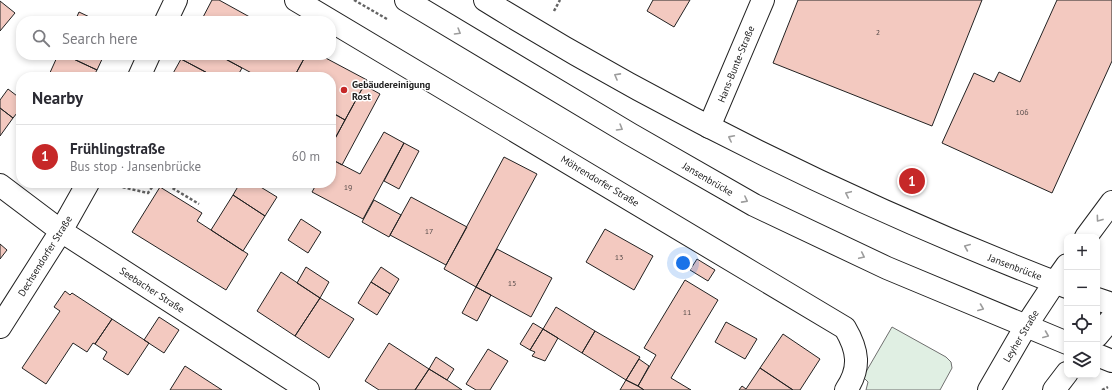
<!DOCTYPE html>
<meta charset="utf-8">
<style>
:root{--surface:#fff;--page:#f2f2f3;--text:#2b2b33;--muted:#7c7c81;--line:#e1e1e2;--accent:#c62828}
body{margin:0;font-family:"PT Sans",sans-serif;background:var(--page);color:var(--text)}
.controls{position:absolute;right:12px;bottom:12px;display:grid;overflow:hidden;border-radius:8px;box-shadow:0 2px 6px #0003}
.controls button{width:36px;height:36px;display:grid;place-items:center;padding:0;border:0;border-bottom:1px solid var(--line);background:var(--surface);color:var(--text);font:20px sans-serif}
.you{position:absolute;left:683px;top:263px;width:14px;height:14px;margin:-10px;border:3px solid #fff;border-radius:50%;background:#1a73e8;box-shadow:0 0 0 6px #1a73e833}
.badge{display:grid;place-items:center;width:26px;height:26px;border-radius:50%;background:var(--accent);color:#fff;font-size:13px;font-weight:700}
.pin{position:absolute;translate:-50% -50%;border:2px solid #fff;box-shadow:0 1px 4px #0006}
.list{margin:0;padding:0;list-style:none}
h2{display:flex;justify-content:space-between;align-items:center;height:52px;margin:0;padding:0 16px;font-size:17px}
h2 small{font-size:13px;font-weight:400;color:var(--muted)}
.list li{display:grid;grid-template-columns:26px 1fr auto;gap:12px;align-items:center;box-sizing:border-box;height:64px;padding:0 16px;border-top:1px solid var(--line)}
.list b{display:block;font-size:15px;white-space:nowrap}
.list p{margin:0;font-size:13px;white-space:nowrap;color:var(--muted)}
.list em{font-size:13px;font-style:normal;color:var(--muted)}
.icon{flex:none;width:22px;height:22px;fill:none;stroke:currentColor;stroke-width:2;stroke-linecap:round;stroke-linejoin:round}
.map{position:relative;flex:none;width:1112px;height:390px;overflow:hidden}
.search{position:absolute;background:var(--surface);box-shadow:0 2px 6px #0003;left:16px;top:16px;width:320px;height:44px;display:flex;align-items:center;gap:10px;box-sizing:border-box;padding:0 14px;border-radius:16px;color:var(--muted);font-size:15px}
.panel{position:absolute;background:var(--surface);box-shadow:0 2px 6px #0003;left:16px;top:72px;width:320px;height:116px;border-radius:16px}
.map>svg:first-child{display:block}
.green{fill:#e0efe3;stroke:#6f6f6f}
.building{fill:#f3c9c0;stroke:#222}
.lines{fill:none;stroke-linecap:round;stroke-linejoin:round}
.minor-casing{stroke:#222;stroke-width:24}
.tertiary-casing{stroke:#222;stroke-width:24}
.secondary-casing{stroke:#222;stroke-width:24}
.primary-casing{stroke:#222;stroke-width:24}
.path{stroke:#646464;stroke-width:2.5;stroke-dasharray:3 2;stroke-linecap:butt}
.minor{stroke:#fff;stroke-width:22}
.tertiary{stroke:#fff;stroke-width:22}
.secondary{stroke:#fff;stroke-width:22}
.primary{stroke:#fff;stroke-width:22}
.oneway{stroke:#9c9c9c}
.poi-dot{fill:#c62828;stroke:#fff;stroke-width:1.5}
.labels{text-anchor:middle;dominant-baseline:central;stroke-width:3;stroke-linejoin:round;paint-order:stroke}
.number-label{font-size:8px;fill:#564c4a}
.street-label{font-size:10px;fill:#222;stroke:#fff}
.poi-label{font-size:10px;font-weight:bold;fill:#222;stroke:#fff;text-anchor:start}
</style>
<div class="map">
<svg width="1112" height="390" viewBox="0 0 1112 390">
<rect width="100%" height="100%" fill="#fff"/>
<!-- green -->
<path class="green" d="M892 327 946 357 951 362 952 368 940 390H866L868 382 863 377Z"/>
<!-- building -->
<path class="building" d="M212 0H219L257 21H201Z
M653 0H690L674 27 647 11Z
M798 0H982L932 126 773 63Z
M1057 0H1112V61L1052 193 942 143 974 73 994 82 999 72 1020 82Z
M0 1 15 13 0 31Z
M79 12 98 21H75Z
M58 55H65L97 70 93 77H48Z
M65 55H104L97 70Z
M183 55H218L242 68 237 77H215L181 59Z
M218 55H306L294 77H259Z
M306 55H320L367 80 345 120 331 112V77H294Z
M181 59 215 77H171Z
M364 85 380 94 342 165 331 159V146Z
M8 89 21 99V108L13 118 0 108V100Z
M0 108 13 118 0 136Z
M331 112 345 120 331 146Z
M384 132 404 143 363 219 312 192 317 183H331V159L360 174Z
M404 143 419 151 399 189 384 181Z
M504 157 537 174 476 287 444 269Z
M240 183H254L277 197 265 216 233 195Z
M160 187 202 213 197 221 248 254 226 290 132 232Z
M233 195 265 216 243 251 211 230Z
M411 197 467 227 446 265 390 235Z
M374 200 401 215 389 237 362 222Z
M301 219 321 232 308 253 288 240Z
M605 229 653 256 634 290 586 262Z
M0 244 7 250 0 259Z
M497 249 552 278 531 317 476 287Z
M697 259 715 270 708 281 690 270Z
M306 267 329 282 320 298 297 283Z
M381 267 399 279 390 294 371 282Z
M281 272 320 298 295 336 257 311Z
M685 280 718 300 671 378 691 390H644L638 386 656 355 644 348Z
M371 282 390 294 377 315 358 303Z
M476 287 491 295 477 321 462 313Z
M65 291 70 295 72 293 112 319 95 344 93 343 87 352 73 343 46 384 22 368 60 311 54 307Z
M320 298 354 319 329 358 295 336Z
M556 307 595 331 582 353 543 329Z
M159 317 179 330 164 353 144 340Z
M112 319 149 343 128 375 103 359 107 352 95 344Z
M726 322 757 339 745 359 715 342Z
M533 323 543 329 530 350 520 344Z
M543 329 558 338 545 361 532 356 535 352 530 350Z
M595 331 640 357 626 380 582 353Z
M783 334 820 359 800 390H793L760 368Z
M389 343 429 369 415 390H379L365 381Z
M488 349 508 361 490 390H476L466 384Z
M436 357 454 369 447 380 429 369Z
M639 359 649 366 638 386 626 380Z
M185 366 205 379 222 390H170Z
M760 368 793 390H739L742 386 746 389Z
M429 369 447 380 462 390H415Z
M626 380 638 386 644 390H620Z"/>
<g class="lines">
<defs>
<path id="minor" d="M296 0 845 328C858 350 861 368 846 390
M166 21 176 0
M139 77 149 55
M709 127 763 0
M0 185 61 231 308 390
M0 327 61 231 88 183"/>
<path id="tertiary" d="M1086 237 1112 202
M1055 282 1067 265"/>
<path id="secondary" d="M1097 336 1112 318
M989 390 1026 326 1055 282
M1054 390 1067 373"/>
<path id="primary" d="M406 0 630 134 754 205 887 268 1067 343
M485 0C669 114 865 209 1067 287
M1097 299 1112 304
M1097 355 1112 361"/>
</defs>
<!-- minor casing -->
<use href="#minor" class="minor-casing"/>
<!-- tertiary casing -->
<use href="#tertiary" class="tertiary-casing"/>
<!-- secondary casing -->
<use href="#secondary" class="secondary-casing"/>
<!-- primary casing -->
<use href="#primary" class="primary-casing"/>
<!-- path -->
<path class="path" d="M354 0 387 19
M554 11 560 0
M237 76 238 77
M164 183 199 204
M113 185 148 193 155 183
M1102 390 1108 387"/>
<!-- minor -->
<use href="#minor" class="minor"/>
<!-- tertiary -->
<use href="#tertiary" class="tertiary"/>
<!-- secondary -->
<use href="#secondary" class="secondary"/>
<!-- primary -->
<use href="#primary" class="primary"/>
</g>
<!-- one-way arrows -->
<defs><path id="oneway-chevron" d="M-2-3.5L2.5 0L-2 3.5" fill="none" stroke-width="1.6" stroke-linecap="round" stroke-linejoin="round"/></defs>
<g class="oneway">
<use href="#oneway-chevron" transform="translate(458 32) rotate(31)"/>
<use href="#oneway-chevron" transform="translate(617 76) rotate(-151)"/>
<use href="#oneway-chevron" transform="translate(620 128) rotate(31)"/>
<use href="#oneway-chevron" transform="translate(731 138) rotate(-153)"/>
<use href="#oneway-chevron" transform="translate(848 194) rotate(-155)"/>
<use href="#oneway-chevron" transform="translate(745 200) rotate(28)"/>
<use href="#oneway-chevron" transform="translate(1099 219) rotate(126)"/>
<use href="#oneway-chevron" transform="translate(967 247) rotate(-157)"/>
<use href="#oneway-chevron" transform="translate(862 256) rotate(25)"/>
<use href="#oneway-chevron" transform="translate(981 308) rotate(22)"/>
<use href="#oneway-chevron" transform="translate(1046 335) rotate(22)"/>
</g>
<!-- markers -->
<circle class="poi-dot" cx="344" cy="90" r="4"/>
<g class="labels">
<!-- number labels -->
<g class="number-label">
<text x="878" y="32">2</text>
<text x="1022" y="112">106</text>
<text x="348" y="187">19</text>
<text x="429" y="231">17</text>
<text x="619" y="257">13</text>
<text x="512" y="283">15</text>
<text x="687" y="312">11</text>
</g>
<!-- street labels -->
<g class="street-label">
<text transform="translate(736 64) rotate(-68)">Hans-Bunte-Straße</text>
<text transform="translate(708 179) rotate(30)">Jansenbrücke</text>
<text transform="translate(600 181) rotate(31)">Möhrendorfer Straße</text>
<text transform="translate(45 256) rotate(-58)">Dechsendorfer Straße</text>
<text transform="translate(1015 267) rotate(21)">Jansenbrücke</text>
<text transform="translate(152 290) rotate(33)">Seebacher Straße</text>
<text transform="translate(1021 336) rotate(-59)">Leyher Straße</text>
</g>
<!-- poi labels -->
<g class="poi-label">
<text x="352" y="84">Gebäudereinigung<tspan x="352" dy="12">Rost</tspan></text>
</g>
</g>
</svg>
<div class="controls">
<button>+</button>
<button>−</button>
<button><svg class="icon" aria-label="locate" viewBox="0 0 24 24"><circle cx="12" cy="12" r="6"/><path d="M12 2v4M12 18v4M2 12h4M18 12h4"/></svg></button>
<button><svg class="icon" aria-label="layers" viewBox="0 0 24 24"><path d="M12 4l9 5-9 5-9-5zM3 14l9 5 9-5"/></svg></button>
</div>
<div class="you"></div>
<div class="pin badge" style="left:912px;top:181px">1</div>
<div class="search"><svg class="icon" aria-label="search" viewBox="0 0 24 24"><circle cx="10" cy="10" r="6"/><path d="M15 15l6 6"/></svg>Search here</div>
<section class="panel">
<h2>Nearby<small></small></h2>
<ul class="list">
<li><span class="badge">1</span><div><b>Frühlingstraße</b><p>Bus stop · Jansenbrücke</p></div><em>60 m</em></li>
</ul>
</section>
</div>
